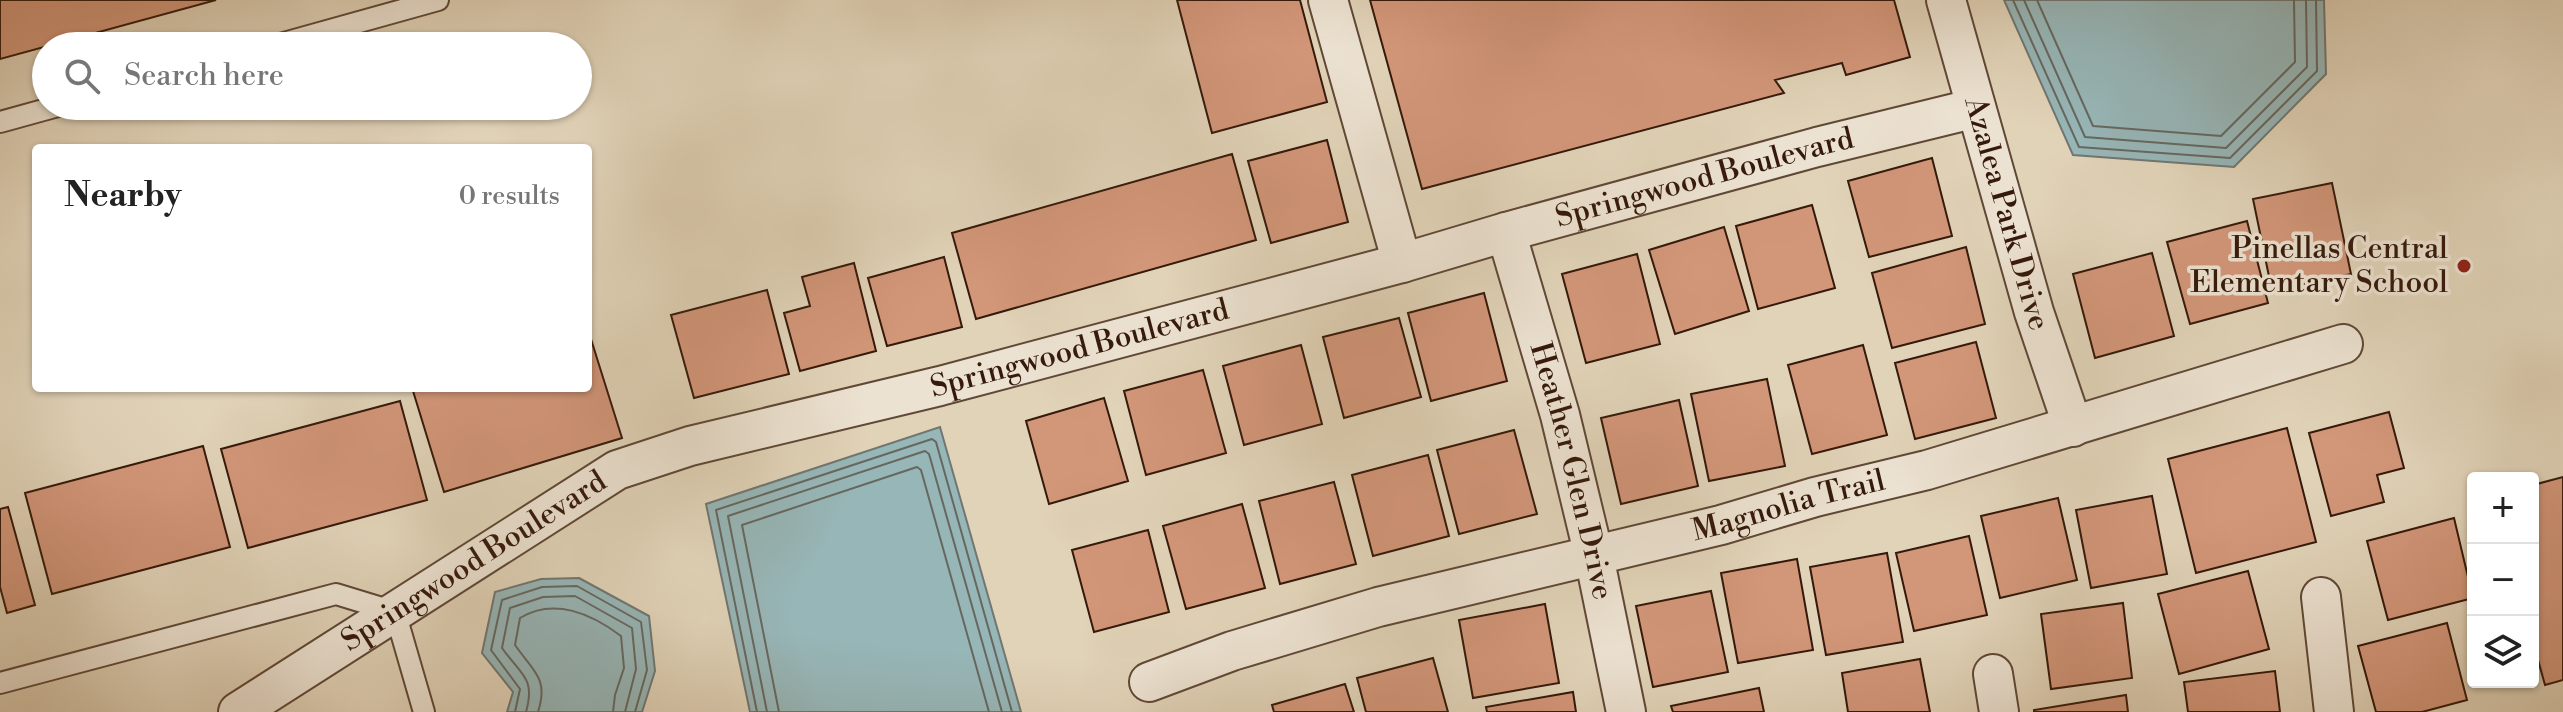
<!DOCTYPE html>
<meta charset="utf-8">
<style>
:root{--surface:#fff;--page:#f6f6f6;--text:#222;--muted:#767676;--line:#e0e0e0}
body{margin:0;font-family:"Libre Bodoni",serif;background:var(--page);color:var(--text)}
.controls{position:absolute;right:24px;bottom:24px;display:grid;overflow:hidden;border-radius:8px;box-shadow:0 2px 6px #0004}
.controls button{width:72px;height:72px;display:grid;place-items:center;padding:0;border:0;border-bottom:2px solid var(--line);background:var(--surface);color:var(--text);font:40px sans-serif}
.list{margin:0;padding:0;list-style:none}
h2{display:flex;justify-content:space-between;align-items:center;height:104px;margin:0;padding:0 32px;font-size:34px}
h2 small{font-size:26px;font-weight:400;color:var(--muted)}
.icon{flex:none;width:44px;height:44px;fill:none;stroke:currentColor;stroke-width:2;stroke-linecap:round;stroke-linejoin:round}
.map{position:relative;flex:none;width:2563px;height:712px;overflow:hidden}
.search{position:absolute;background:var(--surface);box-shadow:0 2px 6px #0004;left:32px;top:32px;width:560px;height:88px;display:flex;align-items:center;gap:20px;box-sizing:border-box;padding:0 28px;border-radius:44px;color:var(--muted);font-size:30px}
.panel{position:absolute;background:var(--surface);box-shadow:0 2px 6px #0004;left:32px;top:144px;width:560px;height:248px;border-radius:8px}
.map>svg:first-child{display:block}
.water{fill:#97b6b7;stroke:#707772;stroke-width:2}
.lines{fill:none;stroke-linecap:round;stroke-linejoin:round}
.shore{stroke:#666860;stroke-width:2}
.building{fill:#d29679;stroke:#35190a;stroke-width:2}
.service-casing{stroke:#604836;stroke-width:24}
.minor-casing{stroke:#604836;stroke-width:42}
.service{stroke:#ece2d1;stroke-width:20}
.minor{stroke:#ece2d1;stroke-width:38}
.poi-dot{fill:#8f2418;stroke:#ece2d1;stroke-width:3}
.labels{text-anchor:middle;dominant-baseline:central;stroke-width:7;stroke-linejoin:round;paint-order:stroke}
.street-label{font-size:30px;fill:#35190a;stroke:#ece2d1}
.poi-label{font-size:30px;fill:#35190a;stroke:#ece2d1;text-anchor:end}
</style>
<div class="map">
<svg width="2563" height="712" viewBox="0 0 2563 712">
<rect width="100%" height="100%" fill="#e1d3b8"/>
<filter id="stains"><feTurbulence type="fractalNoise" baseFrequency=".0025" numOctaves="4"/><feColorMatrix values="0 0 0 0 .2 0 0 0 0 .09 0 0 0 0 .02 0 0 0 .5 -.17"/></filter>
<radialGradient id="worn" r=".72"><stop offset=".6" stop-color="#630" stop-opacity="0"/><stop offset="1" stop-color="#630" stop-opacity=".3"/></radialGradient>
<!-- water -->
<path class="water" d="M2004 0H2324L2326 74 2234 167 2073 155Z
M940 427 1021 712H750L706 504Z
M579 578 649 616 655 671 642 712H507L513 692 482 653 495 592 541 579Z"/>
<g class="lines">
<!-- shore -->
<path class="shore" d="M2013 0 2079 147 2230 158 2317 71 2316 0
M2024 0 2085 137 2226 148 2307 67 2306 0
M2037 0 2093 126 2221 136 2295 62 2294 0
M515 712 520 689 491 650 502 600 542 587 577 586 641 622 647 670 635 712
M526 712C536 677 520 674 502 648L510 608 543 597 575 596 632 628 636 669 625 712
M538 712C549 678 533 671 515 645L520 618C554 597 592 614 621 636L624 668 615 695 613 712
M757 712 716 510 932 439 936 442 1012 712
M767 712 728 516 925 451 929 454 1002 712
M779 712 742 525 917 467 921 470 989 712"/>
</g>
<!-- building -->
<path class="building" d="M0 0H216L0 59Z
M1177 0H1300L1327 102 1212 133Z
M1370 0H1894L1910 57 1846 75 1842 63 1775 80 1784 93 1422 189Z
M1327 140 1348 222 1271 243 1248 161Z
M1232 154 1256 240 976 319 952 233Z
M1932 158 1952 236 1869 257 1848 181Z
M2332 183 2351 274 2272 291 2253 199Z
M1812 205 1835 288 1758 309 1736 226Z
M2247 221 2268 303 2190 324 2167 242Z
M1724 227 1749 311 1675 334 1649 250Z
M1966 247 1985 324 1892 348 1872 273Z
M2152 253 2174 336 2095 358 2073 274Z
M1637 254 1660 344 1586 363 1562 274Z
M944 257 962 327 887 346 868 278Z
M854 263 876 351 800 371 784 313 810 306 802 277Z
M767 290 789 374 694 398 671 315Z
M1484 293 1507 381 1431 401 1408 313Z
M1399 318 1421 397 1344 418 1323 337Z
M590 336 622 438 444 492 413 391 422 388H588Z
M1976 342 1996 418 1915 439 1895 363Z
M1301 345 1322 424 1244 445 1223 366Z
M1863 345 1887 435 1812 454 1788 365Z
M1203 370 1226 453 1146 475 1124 391Z
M1767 379 1785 466 1709 481 1691 394Z
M1104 398 1128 481 1049 504 1026 421Z
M1679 400 1698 486 1621 504 1601 418Z
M400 401 427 500 248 548 221 449Z
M2389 412 2404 468 2377 475 2384 502 2331 516 2309 433Z
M2287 428 2316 542 2196 573 2168 459Z
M1514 430 1537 514 1459 534 1437 450Z
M203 446 230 547 52 594 25 493Z
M1428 455 1449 536 1373 556 1352 475Z
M2563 477V680L2545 685 2533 642V485Z
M1334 482 1356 564 1280 584 1259 501Z
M2152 496 2167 574 2091 588 2076 510Z
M2058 498 2077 580 2000 598 1981 516Z
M1242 504 1265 588 1186 609 1163 526Z
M8 507 35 605 7 613 0 587V509Z
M2454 518 2473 598 2388 620 2367 541Z
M1148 530 1169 612 1094 632 1072 550Z
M1969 536 1987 615 1914 631 1896 553Z
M1887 553 1903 642 1826 655 1810 567Z
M1797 559 1813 650 1738 663 1721 573Z
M2248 571 2269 649 2179 674 2158 594Z
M1711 591 1728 672 1653 687 1636 606Z
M2123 603 2132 678 2051 689 2041 614Z
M1545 604 1559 683 1473 698 1459 620Z
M2447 623 2467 700 2422 712H2376L2358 646Z
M1433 658 1448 712H1366L1357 678Z
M1920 659 1930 712H1848L1842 673Z
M2275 671 2280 712H2188L2184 682Z
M1345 684 1354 712H1274L1272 705Z
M1759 688 1764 712H1673L1671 706Z
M1573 692 1576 712H1487L1486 707Z
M2126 695 2128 712H2034V710Z"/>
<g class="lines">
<defs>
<path id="service" d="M273 46 438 0
M0 122 58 106
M0 683 336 594 395 612 424 712"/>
<g id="minor">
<path d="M1328 0 1402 263"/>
<path id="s1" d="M1946 0 2034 312 2073 427"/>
<path id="s2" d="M1506 232 1560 415 1594 556 1626 712"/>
<path d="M2321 597 2334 712"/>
<path d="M1993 674 1999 712"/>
<path id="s3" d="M1149 682 1232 651 1378 607 1721 525 1815 497 1927 470 2343 344"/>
<path id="s4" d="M238 712 617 470 690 446 940 386 1402 263 1506 232 1817 147 1976 108"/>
</g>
</defs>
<!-- service casing -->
<use href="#service" class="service-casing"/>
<!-- minor casing -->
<use href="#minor" class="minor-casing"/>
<!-- service -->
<use href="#service" class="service"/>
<!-- minor -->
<use href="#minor" class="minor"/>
</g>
<!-- markers -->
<circle class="poi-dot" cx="2464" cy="266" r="8"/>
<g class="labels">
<!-- street labels -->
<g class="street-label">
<text stroke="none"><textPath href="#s4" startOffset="1576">Springwood Boulevard</textPath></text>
<text stroke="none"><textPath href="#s1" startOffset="222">Azalea Park Drive</textPath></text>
<text stroke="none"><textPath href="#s4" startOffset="928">Springwood Boulevard</textPath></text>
<text stroke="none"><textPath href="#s2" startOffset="248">Heather Glen Drive</textPath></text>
<text stroke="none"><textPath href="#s3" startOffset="664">Magnolia Trail</textPath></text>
<text stroke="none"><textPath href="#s4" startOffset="280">Springwood Boulevard</textPath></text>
</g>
<!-- poi labels -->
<g class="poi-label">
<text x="2448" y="249">Pinellas Central<tspan x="2448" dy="34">Elementary School</tspan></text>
</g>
</g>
<rect width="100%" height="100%" filter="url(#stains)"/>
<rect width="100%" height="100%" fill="url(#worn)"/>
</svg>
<div class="controls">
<button>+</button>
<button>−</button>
<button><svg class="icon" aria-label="layers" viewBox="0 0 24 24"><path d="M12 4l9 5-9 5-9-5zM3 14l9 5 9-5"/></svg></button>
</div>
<div class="search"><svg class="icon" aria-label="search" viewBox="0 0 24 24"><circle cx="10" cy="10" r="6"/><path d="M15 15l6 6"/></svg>Search here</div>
<section class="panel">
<h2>Nearby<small>0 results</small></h2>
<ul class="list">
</ul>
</section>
</div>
